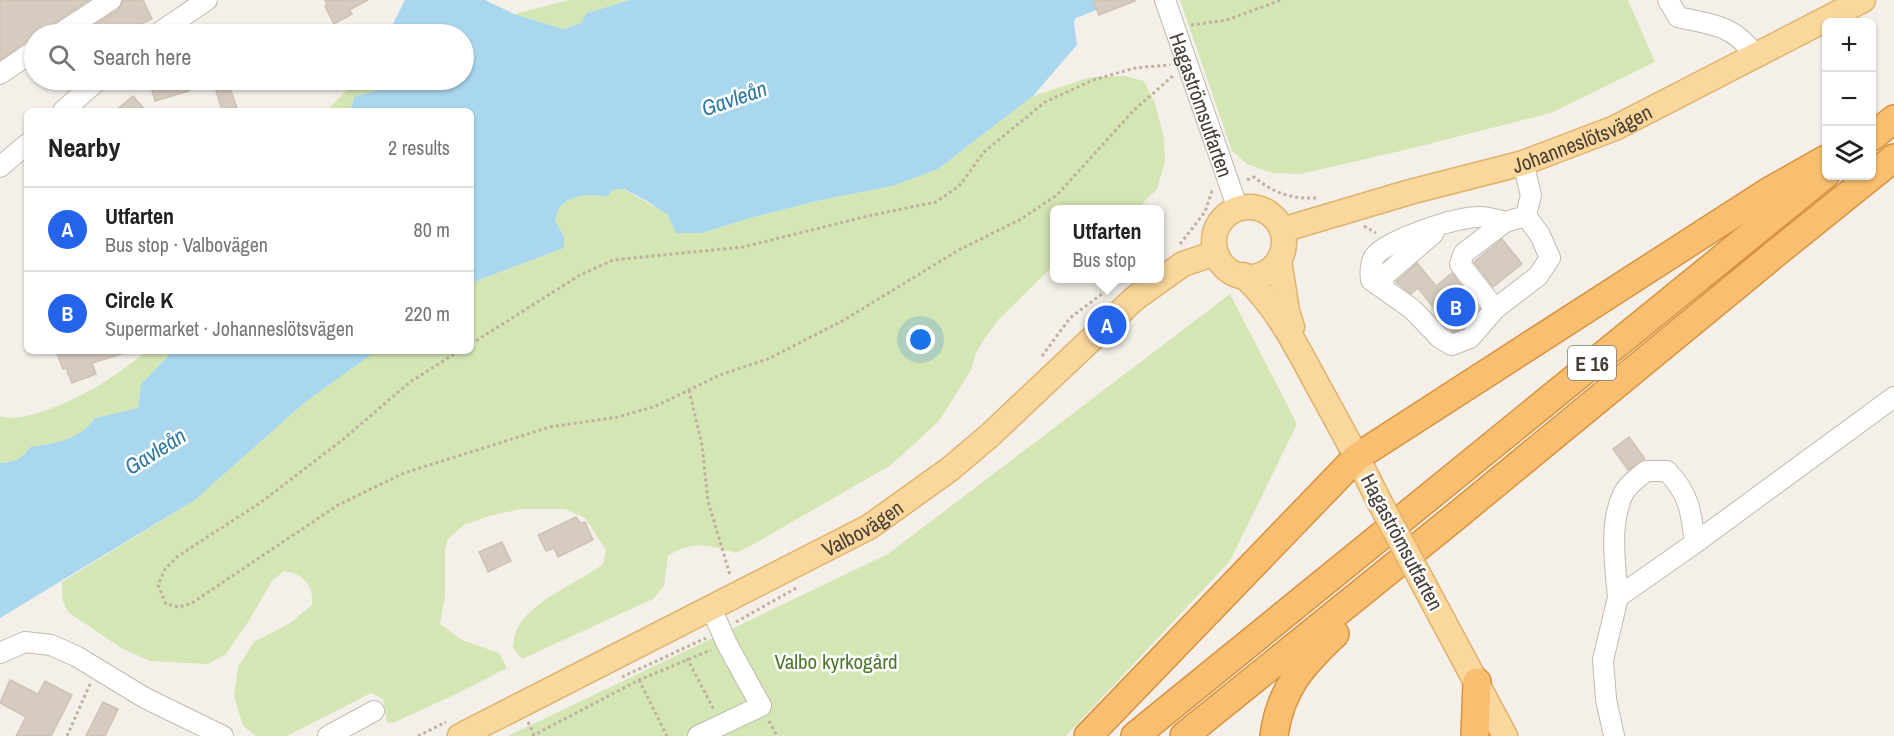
<!DOCTYPE html>
<meta charset="utf-8">
<style>
:root{--surface:#fff;--page:#f2f2f2;--text:#222;--muted:#767676;--line:#e0e0e0;--accent:#2563eb}
body{margin:0;font-family:"Archivo Narrow",sans-serif;background:var(--page);color:var(--text)}
.controls{position:absolute;right:18px;top:18px;display:grid;overflow:hidden;border-radius:9px;box-shadow:0 2px 4px #0004}
.controls button{width:54px;height:54px;display:grid;place-items:center;padding:0;border:0;border-bottom:2px solid var(--line);background:var(--surface);color:var(--text);font:30px sans-serif}
.you{position:absolute;left:921px;top:340px;width:21px;height:21px;margin:-15px;border:4px solid #fff;border-radius:50%;background:#1a73e8;box-shadow:0 0 0 9px #1a73e833}
.badge{display:grid;place-items:center;width:39px;height:39px;border-radius:50%;background:var(--accent);color:#fff;font-size:20px;font-weight:700}
.pin{position:absolute;translate:-50% -50%;border:3px solid #fff;box-shadow:0 2px 6px #0006}
.popup{position:absolute;left:1050px;top:205px;width:114px;height:78px;box-sizing:border-box;display:grid;place-content:center;border-radius:9px;background:var(--surface);filter:drop-shadow(0 2px 4px #0005);font-size:20px;white-space:nowrap;color:var(--muted)}
.popup b{font-size:22px;color:var(--text)}
.popup::after{content:'';position:absolute;left:50%;top:100%;margin-left:-12px;border:12px solid transparent;border-top-color:var(--surface)}
.list{margin:0;padding:0;list-style:none}
h2{display:flex;justify-content:space-between;align-items:center;height:78px;margin:0;padding:0 24px;font-size:26px}
h2 small{font-size:20px;font-weight:400;color:var(--muted)}
.list li{display:grid;grid-template-columns:39px 1fr auto;gap:18px;align-items:center;box-sizing:border-box;height:84px;padding:0 24px;border-top:2px solid var(--line)}
.list b{display:block;font-size:22px;white-space:nowrap}
.list p{margin:0;font-size:20px;white-space:nowrap;color:var(--muted)}
.list em{font-size:20px;font-style:normal;color:var(--muted)}
.icon{flex:none;width:33px;height:33px;fill:none;stroke:currentColor;stroke-width:2;stroke-linecap:round;stroke-linejoin:round}
.map{position:relative;flex:none;width:1894px;height:736px;overflow:hidden}
.search{position:absolute;background:var(--surface);box-shadow:0 2px 4px #0004;left:24px;top:24px;width:450px;height:66px;display:flex;align-items:center;gap:15px;box-sizing:border-box;padding:0 21px;border-radius:33px;color:var(--muted);font-size:22px}
.panel{position:absolute;background:var(--surface);box-shadow:0 2px 4px #0004;left:24px;top:108px;width:450px;height:246px;border-radius:9px}
.map>svg:first-child{display:block}
.green{fill:#d4e6b4}
.water{fill:#a9d7ee}
.building{fill:#d5cbbf;stroke:#d0c2b3;stroke-width:1.5}
.lines{fill:none;stroke-linecap:round;stroke-linejoin:round}
.minor-casing{stroke:#c2baaf;stroke-width:22}
.major-casing{stroke:#dfb36c;stroke-width:27}
.highway-casing{stroke:#d89340;stroke-width:30}
.path{stroke:#c0b19e;stroke-width:3;stroke-dasharray:3 3;stroke-linecap:butt}
.minor{stroke:#fff;stroke-width:20}
.major{stroke:#fad79c;stroke-width:24}
.highway{stroke:#f8bf70;stroke-width:27}
.major-bridge-casing{stroke:#dfb36c;stroke-width:27;stroke-linecap:butt}
.major-bridge{stroke:#fad79c;stroke-width:24}
.labels{text-anchor:middle;dominant-baseline:central;stroke-width:5;stroke-linejoin:round;paint-order:stroke}
.shield{fill:#fff;stroke:#7f7974;stroke-width:1.5}
.shield-label{font-size:20px;font-weight:bold;fill:#484038}
.street-label{font-size:21px;fill:#484038;stroke:#fff}
.park-label{font-size:21px;fill:#4f782d;stroke:#fff}
.water-label{font-size:22px;font-style:italic;fill:#307aa0;stroke:#fff}
</style>
<div class="map">
<svg width="1894" height="736" viewBox="0 0 1894 736">
<rect width="100%" height="100%" fill="#f4f0e9"/>
<!-- green -->
<path class="green" d="M569 0H630L587 13 581 23 563 29 514 14Z
M1180 0H1628L1655 62 1551 113 1405 150 1300 174 1272 173 1247 164 1232 151Z
M1125 76 1144 81 1155 103 1164 138 1165 162 1157 189 1137 209 1054 210V265L999 319 983 341 976 353 971 370 939 421 891 465 752 545 736 553C709 545 692 540 668 556L664 586 653 599 522 659 513 648C514 642 514 635 517 629 531 600 577 584 603 564L606 550 585 518 565 509H522L489 516 464 525 448 539 445 551V595L440 624 462 640 499 653 507 668 454 695 393 723 387 722 383 699 371 693 287 736H256L243 726 234 696 238 667 254 642 290 623 312 605C314 585 304 574 284 571L272 581 250 619 226 654 208 664 150 661 121 648 68 612 62 599V582L195 500 303 404 376 351H471V283L564 248V237L555 220C557 216 558 209 561 206 572 194 592 194 606 197L613 190 623 189 702 233 754 217 821 200 893 186 938 169 1033 96 1091 77Z
M357 80H377V91L355 96 350 111H326Z
M1230 294 1297 424 1230 561 1066 736H508L888 554Z
M148 351H173L141 384 138 408 95 418C78 441 57 443 30 447 23 459 14 462 0 463V416C21 424 66 403 85 393 107 382 128 365 148 351Z"/>
<!-- water -->
<path class="water" d="M405 0H485L514 14 563 29 581 23 587 13 630 0H1122L1076 18 1074 22 1077 45 1033 96 938 169 893 186 821 200 754 217 702 233H676L668 215 647 201 624 189 613 190 606 197C592 194 572 194 561 206 558 209 557 216 555 220L564 237V248L471 283V111H350L355 96 377 91V80H464V34H388Z
M173 351H376L303 404 195 500 0 618V463C14 462 23 459 30 447 56 443 78 441 95 418L138 408 141 384Z"/>
<!-- building -->
<path class="building" d="M0 0H89L52 24 48 31 42 34H34V39L27 41 0 60Z
M123 0H143L152 19 120 34H85L84 32 118 10Z
M325 0H368L349 10 352 14 334 24 325 6 327 5Z
M1093 0H1135V1L1099 15Z
M159 80H185L189 91 155 101 150 83Z
M213 80H227L238 111H222Z
M133 96 146 111H115Z
M1502 239 1522 264 1493 287 1474 262Z
M1417 263 1436 286 1452 273 1479 309 1463 328 1453 332 1418 288 1411 294 1396 282Z
M56 351H120L121 354 92 363 96 374 72 383 66 368 63 369Z
M1629 437 1645 459 1628 470 1613 449Z
M576 517 580 523 585 522 593 540 558 557 554 548 546 551 538 535Z
M502 542 511 561 488 572 479 552Z
M10 680 38 694 45 681 72 695 51 736H16L26 717 0 703Z
M103 702 118 709 105 736H86Z"/>
<g class="lines">
<defs>
<g id="minor">
<path id="s1" d="M1165 0 1238 209"/>
<path d="M1668 0 1678 17C1713 25 1732 24 1755 55"/>
<path d="M59 34 111 0"/>
<path d="M157 34 207 0"/>
<path d="M0 74 34 51"/>
<path d="M63 111 98 80"/>
<path d="M1523 163 1531 195 1526 216 1505 222 1464 253 1460 264 1495 309 1538 276 1550 258 1540 235 1526 216"/>
<path d="M0 167 27 144"/>
<path d="M1383 286 1384 276 1433 234"/>
<path d="M1495 309 1470 338 1452 345 1440 338 1412 309 1371 280C1370 272 1370 265 1374 257 1386 240 1456 217 1478 217 1487 216 1497 220 1505 222"/>
<path d="M1618 597C1615 565 1609 524 1623 494 1627 485 1639 477 1646 471H1667C1690 495 1691 512 1695 543"/>
<path d="M0 653 25 642 51 645 76 656 145 698 223 736"/>
<path d="M328 736 374 711"/>
<path d="M698 736 761 706 727 644 711 608"/>
<path d="M1614 736 1606 699 1603 660 1618 597 1695 543 1894 397"/>
</g>
<g id="major">
<circle cx="1249" cy="242" r="35"/>
<path id="s2" d="M1282 230 1410 192 1523 163 1615 128 1863 0"/>
<path d="M1279 260 1287 311 1292 327"/>
<path d="M1243 275C1276 305 1297 347 1318 386 1339 424 1360 462 1379 501"/>
<path d="M1423 583 1505 736"/>
<path id="s3" d="M460 736 869 527 950 469 989 436 1134 299 1183 264 1216 253"/>
</g>
<path id="highway" d="M1872 137 1894 119
M1088 736 1357 457 1766 193 1826 159
M1135 736 1826 174
M1184 736 1449 522 1776 253 1894 158
M1274 736C1280 690 1302 665 1335 634
M1475 736 1477 682"/>
</defs>
<!-- minor casing -->
<use href="#minor" class="minor-casing"/>
<!-- major casing -->
<use href="#major" class="major-casing"/>
<!-- highway casing -->
<use href="#highway" class="highway-casing"/>
<!-- path -->
<path class="path" d="M1191 25 1227 20 1281 0
M1247 180 1254 177C1275 194 1291 199 1318 198
M1364 226 1376 233
M1180 244 1205 212 1212 191 1215 190
M471 344 580 275 613 260 743 247 868 216 936 202 959 186 984 152 1045 102 1093 80 1135 68 1170 65
M459 351 410 382 341 441 260 503 178 556 165 569 158 585 166 604 179 607 192 603 338 505 404 473 550 427 618 417 656 406 720 375 770 358 844 320 957 251 1021 219 1057 195 1134 110 1174 75
M1042 356 1070 318 1123 278
M689 390 702 445 708 501 730 575
M736 622 798 587
M687 658 714 710
M622 677 706 638
M639 680 667 736
M769 721 777 736
M528 722 534 734
M67 736 90 684
M418 736 446 722
M532 736 639 680 711 650"/>
<!-- minor -->
<use href="#minor" class="minor"/>
<!-- major -->
<use href="#major" class="major"/>
<!-- highway -->
<use href="#highway" class="highway"/>
<defs>
<path id="major-bridge" d="M1379 501 1423 583"/>
</defs>
<!-- major-bridge casing -->
<use href="#major-bridge" class="major-bridge-casing"/>
<!-- major-bridge -->
<use href="#major-bridge" class="major-bridge"/>
</g>
<g class="labels">
<!-- shield labels -->
<rect class="shield" x="1568" y="346" width="48" height="34" rx="4.5"/>
<g class="shield-label">
<text x="1592" y="363">E 16</text>
</g>
<!-- street labels -->
<g class="street-label">
<text stroke="none"><textPath href="#s1" startOffset="111">Hagaströmsutfarten</textPath></text>
<text stroke="none"><textPath href="#s2" startOffset="314">Johanneslötsvägen</textPath></text>
<text stroke="none"><textPath href="#s3" startOffset="453">Valbovägen</textPath></text>
<text transform="translate(1402 542) rotate(62)">Hagaströmsutfarten</text>
</g>
<!-- park labels -->
<g class="park-label">
<text x="836" y="661">Valbo kyrkogård</text>
</g>
<!-- water labels -->
<g class="water-label">
<text transform="translate(734 98) rotate(-19)">Gavleån</text>
<text transform="translate(155 451) rotate(-32)">Gavleån</text>
</g>
</g>
</svg>
<div class="controls">
<button>+</button>
<button>−</button>
<button><svg class="icon" aria-label="layers" viewBox="0 0 24 24"><path d="M12 4l9 5-9 5-9-5zM3 14l9 5 9-5"/></svg></button>
</div>
<div class="you"></div>
<div class="pin badge" style="left:1107px;top:325px">A</div>
<div class="popup"><b>Utfarten</b>Bus stop</div>
<div class="pin badge" style="left:1456px;top:307px">B</div>
<div class="search"><svg class="icon" aria-label="search" viewBox="0 0 24 24"><circle cx="10" cy="10" r="6"/><path d="M15 15l6 6"/></svg>Search here</div>
<section class="panel">
<h2>Nearby<small>2 results</small></h2>
<ul class="list">
<li><span class="badge">A</span><div><b>Utfarten</b><p>Bus stop · Valbovägen</p></div><em>80 m</em></li>
<li><span class="badge">B</span><div><b>Circle K</b><p>Supermarket · Johanneslötsvägen</p></div><em>220 m</em></li>
</ul>
</section>
</div>
